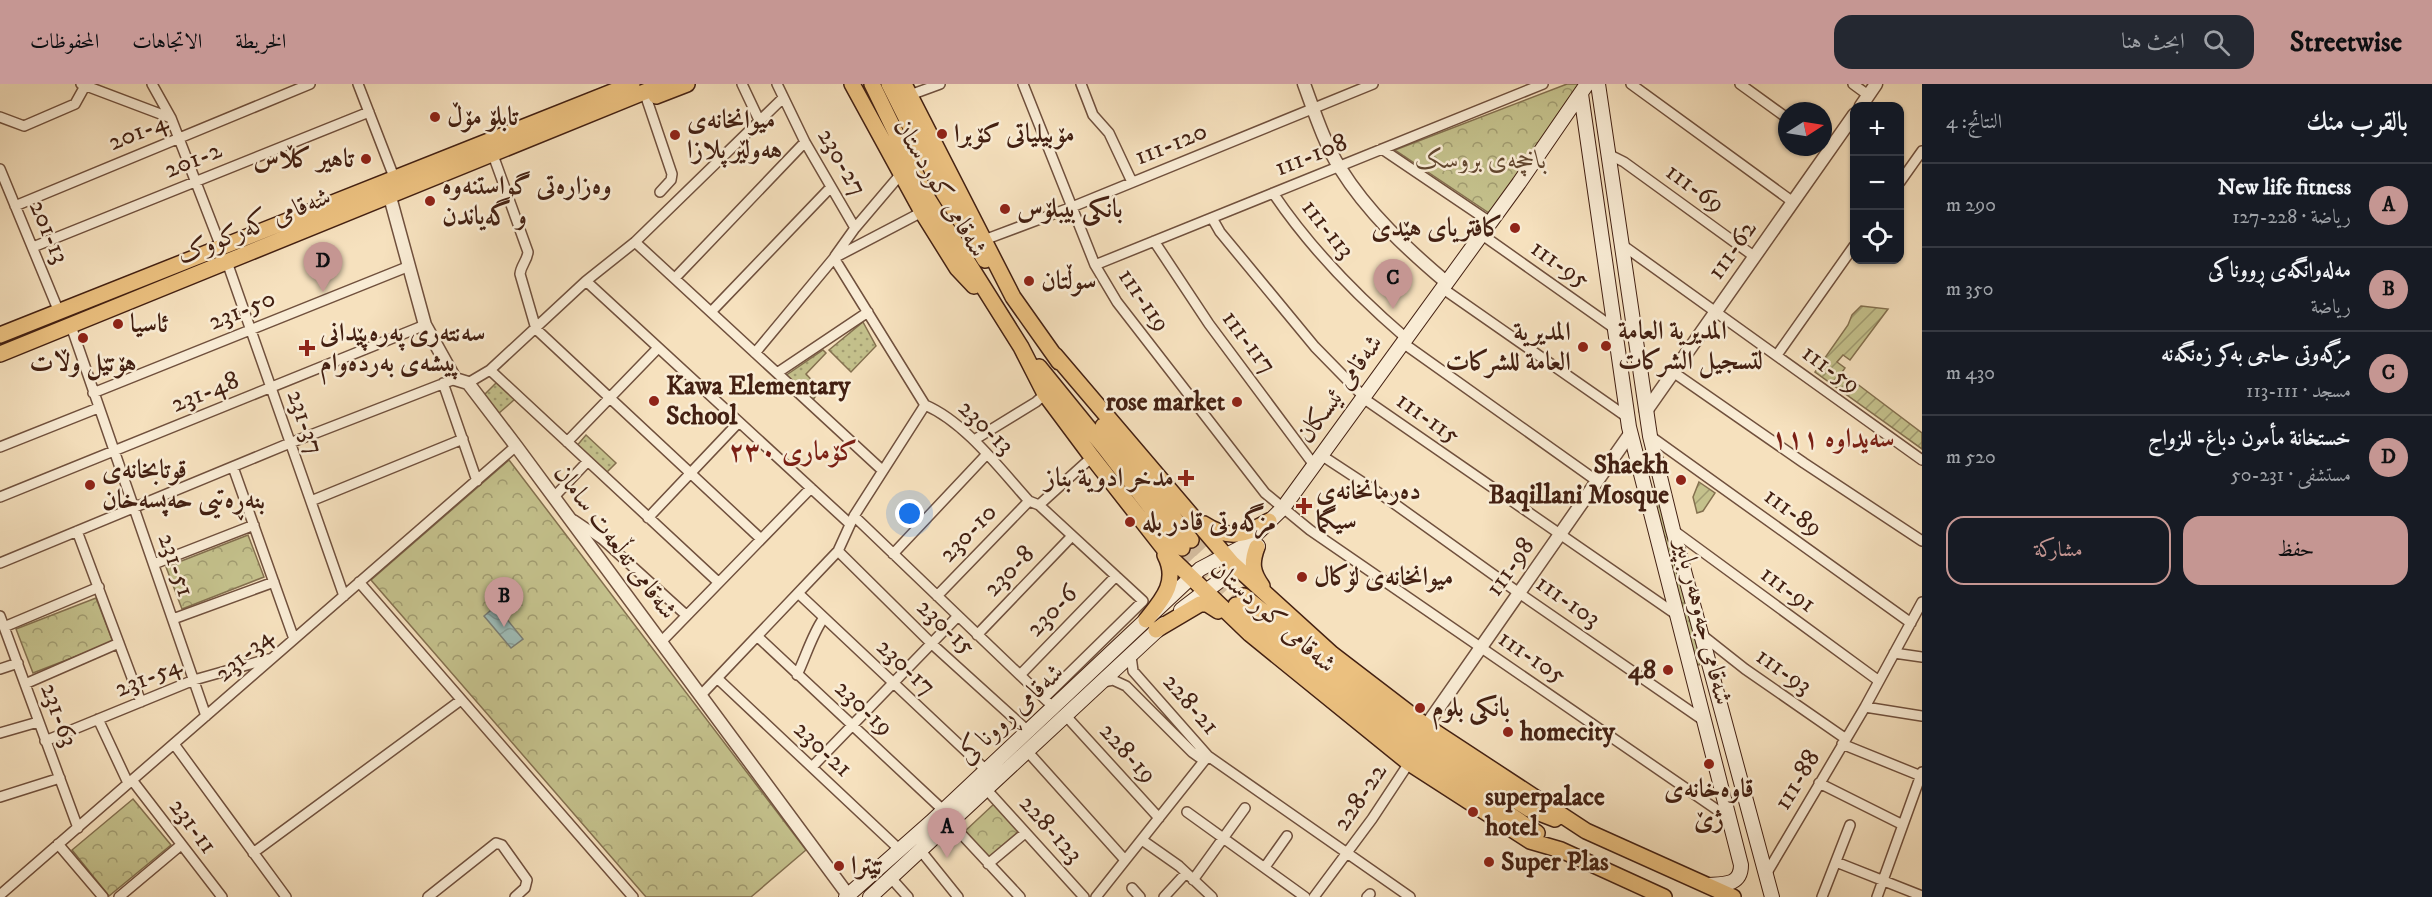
<!DOCTYPE html>
<html lang="ar">
<meta charset="utf-8">
<style>
:root{--surface:#171b24;--page:#242831;--text:#f1f3f6;--muted:#9ea1a6;--line:#363941;--accent:#c59692}
body{margin:0;font-family:"IM FELL DW Pica",Amiri,serif;background:var(--page);color:var(--text);direction:rtl}
.controls{position:absolute;right:18px;top:18px;display:grid;overflow:hidden;border-radius:12px;box-shadow:0 2px 4px #0004}
.controls button{width:54px;height:54px;display:grid;place-items:center;padding:0;border:0;border-bottom:2px solid var(--line);background:var(--surface);color:var(--text);font:30px sans-serif}
.compass{position:absolute;left:1778px;top:18px;width:54px;height:54px;border-radius:50%;background:var(--surface);box-shadow:0 2px 4px #0004;rotate:78deg}
.you{position:absolute;left:910px;top:430px;width:21px;height:21px;margin:-15px;border:4px solid #fff;border-radius:50%;background:#1a73e8;box-shadow:0 0 0 9px #1a73e833}
.badge{display:grid;place-items:center;width:39px;height:39px;border-radius:50%;background:var(--accent);color:#111;font-size:20px;font-weight:700}
.pin{position:absolute;translate:-50% -50px;filter:drop-shadow(0 2px 3px #0008)}
.pin::after{content:'';position:absolute;top:32px;width:21px;height:18px;background:inherit;clip-path:polygon(0 0,100% 0,50% 100%)}
.list{margin:0;padding:0;list-style:none}
h2{display:flex;justify-content:space-between;align-items:center;height:78px;margin:0;padding:0 24px;font-size:26px}
h2 small{font-size:20px;font-weight:400;color:var(--muted)}
.list li{display:grid;grid-template-columns:39px 1fr auto;gap:18px;align-items:center;box-sizing:border-box;height:84px;padding:0 24px;border-top:2px solid var(--line)}
.list b{display:block;font-size:22px;white-space:nowrap}
.list p{margin:0;font-size:20px;white-space:nowrap;color:var(--muted)}
.list em{font-size:20px;font-style:normal;color:var(--muted)}
.actions{display:flex;gap:12px;padding:18px 24px}
.actions a{flex:1;padding:14px 0;border:2px solid var(--accent);border-radius:18px;text-align:center;font-size:21px;color:var(--accent)}
.actions .main{background:var(--accent);color:#111}
.icon{flex:none;width:33px;height:33px;fill:none;stroke:currentColor;stroke-width:2;stroke-linecap:round;stroke-linejoin:round}
.map{position:relative;flex:none;width:1922px;height:813px;overflow:hidden;direction:ltr}
header{display:flex;align-items:center;gap:36px;box-sizing:border-box;height:84px;padding:0 30px;background:var(--accent);color:#111}
header strong{font-size:28px}
nav{display:flex;gap:33px;margin-inline-start:auto;font-size:21px}
.search{width:420px;height:54px;background:var(--page);display:flex;align-items:center;gap:15px;box-sizing:border-box;padding:0 21px;border-radius:18px;color:var(--muted);font-size:22px}
main{display:flex}
aside{flex:1;background:var(--surface)}
.map>svg:first-child{display:block}
.grass{fill:url(#grass-dots);stroke:#84704f;stroke-width:1.5}
.park{fill:url(#park-crowns);stroke:#84704f;stroke-width:1.5}
.garden{fill:url(#garden-furrows);stroke:#84704f;stroke-width:1.5}
.water{fill:url(#water-waves);stroke:#7a7e75;stroke-width:1.5}
.lines{fill:none;stroke-linecap:round;stroke-linejoin:round}
.trunk-tunnel{stroke:#d2ba9c;stroke-width:15;stroke-dasharray:15 8;stroke-linecap:butt}
.minor-casing{stroke:#70503d;stroke-width:12}
.tertiary-casing{stroke:#70503d;stroke-width:15}
.secondary-casing{stroke:#432012;stroke-width:16}
.trunk-casing{stroke:#432012;stroke-width:18}
.minor{stroke:#f9ecd5;stroke-width:9}
.tertiary{stroke:#f9ecd5;stroke-width:12}
.secondary{stroke:#f9ecd5;stroke-width:14}
.trunk{stroke:#ebc07f;stroke-width:15}
.poi-dot{fill:#8f2418;stroke:#f9ecd5;stroke-width:2}
.labels{text-anchor:middle;dominant-baseline:central;stroke-width:5;stroke-linejoin:round;paint-order:stroke}
.poi-label{font-size:26px;font-weight:bold;fill:#432012;stroke:#f9ecd5;text-anchor:start}
.street-label{font-size:26px;fill:#432012;stroke:#f9ecd5}
.park-label{font-size:26px;font-style:italic;fill:#634830;stroke:#f9ecd5}
.neighbourhood-label{font-size:27px;font-weight:bold;fill:#7a1f14;stroke:#f9ecd5}
</style>
<header>
<strong>Streetwise</strong>
<div class="search"><svg class="icon" aria-label="search" viewBox="0 0 24 24"><circle cx="10" cy="10" r="6"/><path d="M15 15l6 6"/></svg>ابحث هنا</div>
<nav><a>الخريطة</a><a>الاتجاهات</a><a>المحفوظات</a></nav>
</header>
<main>
<aside>
<h2>بالقرب منك<small>النتائج: 4</small></h2>
<ul class="list">
<li><span class="badge">A</span><div><b>New life fitness</b><p>رياضة · 228-127</p></div><em>290 m</em></li>
<li><span class="badge">B</span><div><b>مەلەوانگەی ڕووناکی</b><p>رياضة</p></div><em>350 m</em></li>
<li><span class="badge">C</span><div><b>مزگەوتی حاجی بەکر زەنگەنە</b><p>مسجد · 111-113</p></div><em>430 m</em></li>
<li><span class="badge">D</span><div><b>خستخانة مأمون دباغ- للزواج</b><p>مستشفى · 231-50</p></div><em>520 m</em></li>
</ul>
<div class="actions"><a class="main">حفظ</a><a>مشاركة</a></div>
</aside>
<div class="map">
<svg width="1922" height="813" viewBox="0 0 1922 813">
<defs>
<pattern id="grass-dots" width="8" height="8" patternUnits="userSpaceOnUse" patternTransform="scale(1.5)"><rect width="8" height="8" fill="#c4c18c"/><path d="M2 2h.1M6 6h.1" fill="none" stroke="#a19c71" stroke-width="1.8" stroke-linecap="round"/></pattern>
<pattern id="park-crowns" width="20" height="18" patternUnits="userSpaceOnUse" patternTransform="scale(1.5)"><rect width="20" height="18" fill="#c4c18c"/><path d="M2 6a3 3 0 1 1 6 0M12 15a3 3 0 1 1 6 0" fill="none" stroke="#a19c71"/></pattern>
<pattern id="garden-furrows" width="10" height="10" patternUnits="userSpaceOnUse" patternTransform="scale(1.5)"><rect width="10" height="10" fill="#c4c18c"/><path d="M-1 1l2-2M0 10L10 0M9 11l2-2" fill="none" stroke="#a19c71"/></pattern>
<pattern id="water-waves" width="16" height="10" patternUnits="userSpaceOnUse" patternTransform="scale(1.5)"><rect width="16" height="10" fill="#9ebcb7"/><path d="M0 5q4-4 8 0t8 0" fill="none" stroke="#89a19c"/></pattern>
</defs>
<rect width="100%" height="100%" fill="#f6e1be"/>
<filter id="stains"><feTurbulence type="fractalNoise" baseFrequency=".00333" numOctaves="4"/><feColorMatrix values="0 0 0 0 .2 0 0 0 0 .09 0 0 0 0 .02 0 0 0 .5 -.17"/></filter>
<radialGradient id="worn" r=".72"><stop offset=".6" stop-color="#630" stop-opacity="0"/><stop offset="1" stop-color="#630" stop-opacity=".3"/></radialGradient>
<!-- grass -->
<path class="grass" d="M863 238 876 262 851 288 829 266Z
M823 266 826 269 806 290 820 305 813 316 785 292Z
M497 298 515 315 498 330 483 312Z
M586 351 616 379 605 390 575 364Z
M1657 419H1660L1701 578 1699 581 1695 579 1655 423Z"/>
<!-- park -->
<path class="park" d="M1567 0H1583L1492 131 1395 66Z
M509 376 806 766 751 813H646L371 496Z
M248 451 264 493 182 525 166 483Z
M96 514 113 558 33 589 16 545Z
M133 715 171 761 109 812 72 766Z
M995 719 1021 749 988 777 964 748Z"/>
<!-- garden -->
<path class="garden" d="M1861 222 1888 225 1850 276 1843 271 1837 278 1845 284 1840 291 1846 296 1848 293 1922 349V365L1815 288 1848 241 1852 231Z
M1699 398 1715 409 1703 427 1697 429 1693 413Z"/>
<!-- water -->
<path class="water" d="M496 522 523 555 511 564 484 532Z"/>
<g class="lines">
<!-- trunk-tunnel -->
<path class="trunk-tunnel" d="M1191 456 1244 512
M1182 464 1236 521"/>
<defs>
<path id="minor" d="M81 0 171 34
M152 0 171 34 221 163
M358 0 394 93
M742 0 759 36
M777 0 805 58 855 144
M1023 0 1095 181 1117 218 1265 409 1310 446 1729 734
M1081 0 1093 31 1109 49 1132 98
M1631 0 1793 118
M1740 0 1787 34
M1853 0 1868 11
M910 11 940 0
M647 16 672 90 671 96 660 108
M0 33 24 42 75 20 85 2
M1382 65 1490 138
M493 71 528 168C527 177 521 181 520 190L536 245 761 455
M1610 71 1624 78 1755 173
M0 85 59 228
M1900 98 1922 67
M1273 109C1310 164 1356 211 1406 254
M15 122 310 0
M1212 134 1220 148 1315 263 1364 313
M1481 150 1614 244
M984 156 1072 123 1373 0
M1154 157 1209 240 1314 381
M635 158 882 386
M1621 160 1922 376
M33 163 369 28
M835 172 855 144 900 91
M834 174 925 321C965 338 1000 385 1029 417L1039 421 1143 517 1044 614
M227 178 344 512
M1095 181 1543 0
M675 194 805 58
M586 197 850 440
M1442 204 1627 333
M711 228 831 103
M71 242 206 632
M1403 259 1597 397
M755 269 834 174 922 128
M1777 271 1854 162
M490 286 718 498
M1673 288 1804 379 1922 457
M777 289 868 228
M443 299 477 397
M468 299 490 286 586 197 635 158 783 14
M93 309 407 183
M1363 314 1677 531
M1650 352 1911 539
M974 356 1036 318 1045 310
M567 358 658 264
M0 363 98 324
M1321 371 1385 413 1519 509 1703 636
M233 383 294 555
M0 413 425 241
M554 413 588 377
M311 417 463 355
M1039 421 1092 373
M854 432 1047 617
M648 434 739 338
M574 436 602 455 686 531
M1673 446 1879 597
M77 447 141 618
M838 467 932 560 1028 647
M893 470 987 370
M0 479 290 359 455 295
M154 480 254 441
M359 498 633 813
M798 509 986 686
M937 512 1029 417
M0 532 78 744
M173 535 274 498
M4 543 99 503
M977 551 1072 452
M1702 551 1745 585 1846 655
M757 552 943 726
M661 558 811 404
M1894 569 1922 573
M1131 572 1133 587 1208 672 1410 813
M0 585 18 579
M797 591C806 572 812 551 823 535
M1020 591 1116 492
M717 594 900 766
M1103 598 1113 596 1126 602 1192 668 1199 673 1208 672
M25 600 119 559
M701 611 838 467 854 432 925 321
M1865 623 1922 632
M1066 632 1159 734
M98 635 128 699
M0 649 38 638
M45 657 194 596 268 575
M174 660 286 813
M1842 660 1921 692
M1028 668 1125 776
M812 683 958 532
M132 696 222 813
M1819 699 1903 741
M987 706 1084 813
M0 713 60 694
M1187 728 1305 813
M951 739 1020 813
M1142 756 1179 782 1212 813
M58 760 103 813
M921 767 958 813
M253 769 461 616
M1836 778 1922 812
M988 780 1025 749
M1265 783 1287 752
M1765 792 1865 623 1922 518
M891 794 908 813
M1193 796 1245 724
M1132 804 1140 813
M0 811 516 362
M119 813 181 761
M428 813 496 759 502 761 527 796 525 804 515 813
M1096 813 1208 672
M1164 813 1186 789
M1314 813 1372 735 1409 679
M1367 813 1370 810
M1822 813 1850 741
M1877 813 1922 688"/>
<path id="tertiary" d="M1304 0C1314 27 1325 61 1340 84 1368 129 1407 165 1446 198
M1861 22 1876 0
M390 113 425 241 455 295 468 299 516 362 848 811
M1646 327 1854 31
M1426 642 1630 350"/>
<path id="secondary" d="M1598 0 1650 352 1673 446 1772 813
M1581 10 1629 343 1741 781C1741 802 1723 800 1707 801
M1181 526C1208 504 1235 489 1258 462
M846 813 931 738 1200 485 1244 462 1283 424 1519 99 1587 0
M870 813 1164 540"/>
<path id="trunk" d="M852 0 922 128 957 184 974 202
M872 0 928 115 1021 263 1045 310 1092 373 1172 475 1250 550 1409 679 1530 757 1561 766 1664 813
M889 0 943 108 985 176
M904 0 1013 213 1059 278
M656 12 687 0
M0 251 632 0
M0 270 664 0
M1055 271 1232 479 1332 570 1426 642 1586 747 1733 813
M1039 283 1104 363 1182 464
M1103 342 1191 456
M1204 440C1229 456 1244 452 1269 437
M1257 463C1251 479 1252 488 1262 502
M1244 512 1422 656 1529 725 1555 735
M1236 521 1416 667 1537 749
M1146 536C1162 516 1179 498 1165 471
M1156 546 1200 520H1207L1218 527"/>
</defs>
<!-- minor casing -->
<use href="#minor" class="minor-casing"/>
<!-- tertiary casing -->
<use href="#tertiary" class="tertiary-casing"/>
<!-- secondary casing -->
<use href="#secondary" class="secondary-casing"/>
<!-- trunk casing -->
<use href="#trunk" class="trunk-casing"/>
<!-- minor -->
<use href="#minor" class="minor"/>
<!-- tertiary -->
<use href="#tertiary" class="tertiary"/>
<!-- secondary -->
<use href="#secondary" class="secondary"/>
<!-- trunk -->
<use href="#trunk" class="trunk"/>
</g>
<!-- markers -->
<g class="poi-dot">
<circle cx="435" cy="33" r="6"/>
<circle cx="942" cy="50" r="6"/>
<circle cx="675" cy="51" r="6"/>
<circle cx="366" cy="75" r="6"/>
<circle cx="430" cy="117" r="6"/>
<circle cx="1005" cy="125" r="6"/>
<circle cx="1515" cy="144" r="6"/>
<circle cx="1029" cy="197" r="6"/>
<circle cx="118" cy="240" r="6"/>
<circle cx="83" cy="254" r="6"/>
<circle cx="1606" cy="262" r="6"/>
<circle cx="1583" cy="263" r="6"/>
<path d="M304 255h6v6h6v6h-6v6h-6v-6h-6v-6h6z"/>
<circle cx="654" cy="317" r="6"/>
<circle cx="1237" cy="318" r="6"/>
<path d="M1183 385h6v6h6v6h-6v6h-6v-6h-6v-6h6z"/>
<circle cx="1681" cy="396" r="6"/>
<circle cx="90" cy="401" r="6"/>
<path d="M1301 413h6v6h6v6h-6v6h-6v-6h-6v-6h6z"/>
<circle cx="1130" cy="438" r="6"/>
<circle cx="1302" cy="493" r="6"/>
<circle cx="1668" cy="586" r="6"/>
<circle cx="1420" cy="624" r="6"/>
<circle cx="1508" cy="648" r="6"/>
<circle cx="1709" cy="680" r="6"/>
<circle cx="1473" cy="728" r="6"/>
<circle cx="1489" cy="778" r="6"/>
<circle cx="839" cy="782" r="6"/>
</g>
<g class="labels">
<!-- poi labels -->
<g class="poi-label">
<text x="447" y="33">تابلۆ مۆڵ</text>
<text x="687" y="36">میوانخانەی<tspan x="687" dy="30">هەولێر پلازا</tspan></text>
<text x="954" y="50">مۆبیلیاتی کۆبرا</text>
<text x="354" y="75" text-anchor="end">تاهیر کڵاس</text>
<text x="442" y="102">وەزارەتی گواستنەوە<tspan x="442" dy="30">و گەیاندن</tspan></text>
<text x="1017" y="125">بانکی بیبلۆس</text>
<text x="1503" y="144" text-anchor="end">کافتریای هێدی</text>
<text x="1041" y="197">سوڵتان</text>
<text x="130" y="240">ئاسیا</text>
<text x="1618" y="247">المديرية العامة<tspan x="1618" dy="30">لتسجيل الشركات</tspan></text>
<text x="1571" y="248" text-anchor="end">المديرية<tspan x="1571" dy="30">العامة للشركات</tspan></text>
<text x="320" y="249">سەنتەری پەرەپێدانی<tspan x="320" dy="30">پیشەی بەردەوام</tspan></text>
<text x="83" y="279" text-anchor="middle">هۆتێل وڵات</text>
<text x="666" y="302">Kawa Elementary<tspan x="666" dy="30">School</tspan></text>
<text x="1225" y="318" text-anchor="end">rose market</text>
<text x="1669" y="381" text-anchor="end">Shaekh<tspan x="1669" dy="30">Baqillani Mosque</tspan></text>
<text x="102" y="386">قوتابخانەی<tspan x="102" dy="30">بنەڕەتیی حەپسەخان</tspan></text>
<text x="1174" y="394" text-anchor="end">مدخر ادوية بناز</text>
<text x="1316" y="407">دەرمانخانەی<tspan x="1316" dy="30">سیگما</tspan></text>
<text x="1142" y="438">مزگەوتی قادر بلە</text>
<text x="1314" y="493">میوانخانەی لۆکال</text>
<text x="1656" y="586" text-anchor="end">48</text>
<text x="1432" y="624">بانکی بلوم</text>
<text x="1520" y="648">homecity</text>
<text x="1709" y="705" text-anchor="middle">قاوەخانەی<tspan x="1709" dy="30">ژێ</tspan></text>
<text x="1485" y="713">superpalace<tspan x="1485" dy="30">hotel</tspan></text>
<text x="1501" y="778">Super Plas</text>
<text x="851" y="782">تێترا</text>
</g>
<!-- street labels -->
<g class="street-label">
<text transform="translate(138 48) rotate(-22)">201-4</text>
<text transform="translate(1171 60) rotate(-22)">111-120</text>
<text transform="translate(1311 71) rotate(-22)">111-108</text>
<text transform="translate(193 76) rotate(-22)">201-2</text>
<text transform="translate(842 78) rotate(60)">230-27</text>
<text transform="translate(940 104) rotate(59)">شەقامی کوردستان</text>
<text transform="translate(1695 104) rotate(36)">111-69</text>
<text transform="translate(254 142) rotate(-22)">شەقامی کەرکووک</text>
<text transform="translate(1328 145) rotate(51)">111-113</text>
<text transform="translate(49 148) rotate(67)">201-13</text>
<text transform="translate(1732 166) rotate(-55)">111-62</text>
<text transform="translate(1560 180) rotate(35)">111-95</text>
<text transform="translate(1144 216) rotate(55)">111-119</text>
<text transform="translate(242 226) rotate(-22)">231-50</text>
<text transform="translate(1249 258) rotate(53)">111-117</text>
<text transform="translate(1831 285) rotate(36)">111-59</text>
<text transform="translate(1340 305) rotate(-54)">شەقامی ئیسکان</text>
<text transform="translate(205 308) rotate(-22)">231-48</text>
<text transform="translate(1428 334) rotate(35)">111-115</text>
<text transform="translate(305 338) rotate(71)">231-37</text>
<text transform="translate(986 343) rotate(44)">230-13</text>
<text transform="translate(1793 428) rotate(36)">111-89</text>
<text transform="translate(968 449) rotate(-46)">230-10</text>
<text transform="translate(615 458) rotate(53)">شەقامی تەڵعەت سامان</text>
<text transform="translate(176 481) rotate(71)">231-51</text>
<text transform="translate(1510 483) rotate(-55)">111-98</text>
<text transform="translate(1009 487) rotate(-46)">230-8</text>
<text transform="translate(1788 505) rotate(36)">111-91</text>
<text transform="translate(1568 517) rotate(35)">111-103</text>
<text transform="translate(1052 527) rotate(-46)">230-6</text>
<text transform="translate(1273 533) rotate(41)">شەقامی کوردستان</text>
<text transform="translate(1703 538) rotate(76)">شەقامی جەوهەر باپیر</text>
<text transform="translate(946 543) rotate(43)">230-15</text>
<text transform="translate(244 571) rotate(-41)">231-34</text>
<text transform="translate(1532 573) rotate(34)">111-105</text>
<text transform="translate(906 583) rotate(43)">230-17</text>
<text transform="translate(1784 587) rotate(35)">111-93</text>
<text transform="translate(148 593) rotate(-22)">231-54</text>
<text transform="translate(1191 620) rotate(49)">228-21</text>
<text transform="translate(864 624) rotate(43)">230-19</text>
<text transform="translate(1011 630) rotate(-43)">شەقامی ڕووناکی</text>
<text transform="translate(59 631) rotate(70)">231-63</text>
<text transform="translate(823 665) rotate(43)">230-21</text>
<text transform="translate(1128 669) rotate(48)">228-19</text>
<text transform="translate(1797 696) rotate(-59)">111-88</text>
<text transform="translate(1360 713) rotate(-56)">228-22</text>
<text transform="translate(193 742) rotate(53)">231-11</text>
<text transform="translate(1051 745) rotate(48)">228-123</text>
</g>
<!-- park labels -->
<g class="park-label">
<text x="1481" y="76">باخچەی بروسک</text>
</g>
<!-- neighbourhood labels -->
<g class="neighbourhood-label">
<text x="1833" y="355">سەیداوە ١١١</text>
<text x="793" y="368">کۆماری ٢٣٠</text>
</g>
</g>
<rect width="100%" height="100%" filter="url(#stains)"/>
<rect width="100%" height="100%" fill="url(#worn)"/>
</svg>
<div class="controls">
<button>+</button>
<button>−</button>
<button><svg class="icon" aria-label="locate" viewBox="0 0 24 24"><circle cx="12" cy="12" r="6"/><path d="M12 2v4M12 18v4M2 12h4M18 12h4"/></svg></button>
</div>
<svg class="compass" viewBox="-18 -18 36 36"><path d="M0-13l5 13h-10z" fill="#e53935"/><path d="M0 13l5-13h-10z" fill="#9ea1a6"/></svg>
<div class="you"></div>
<div class="pin badge" style="left:947px;top:774px">A</div>
<div class="pin badge" style="left:504px;top:543px">B</div>
<div class="pin badge" style="left:1393px;top:225px">C</div>
<div class="pin badge" style="left:323px;top:208px">D</div>
</div>
</main>
